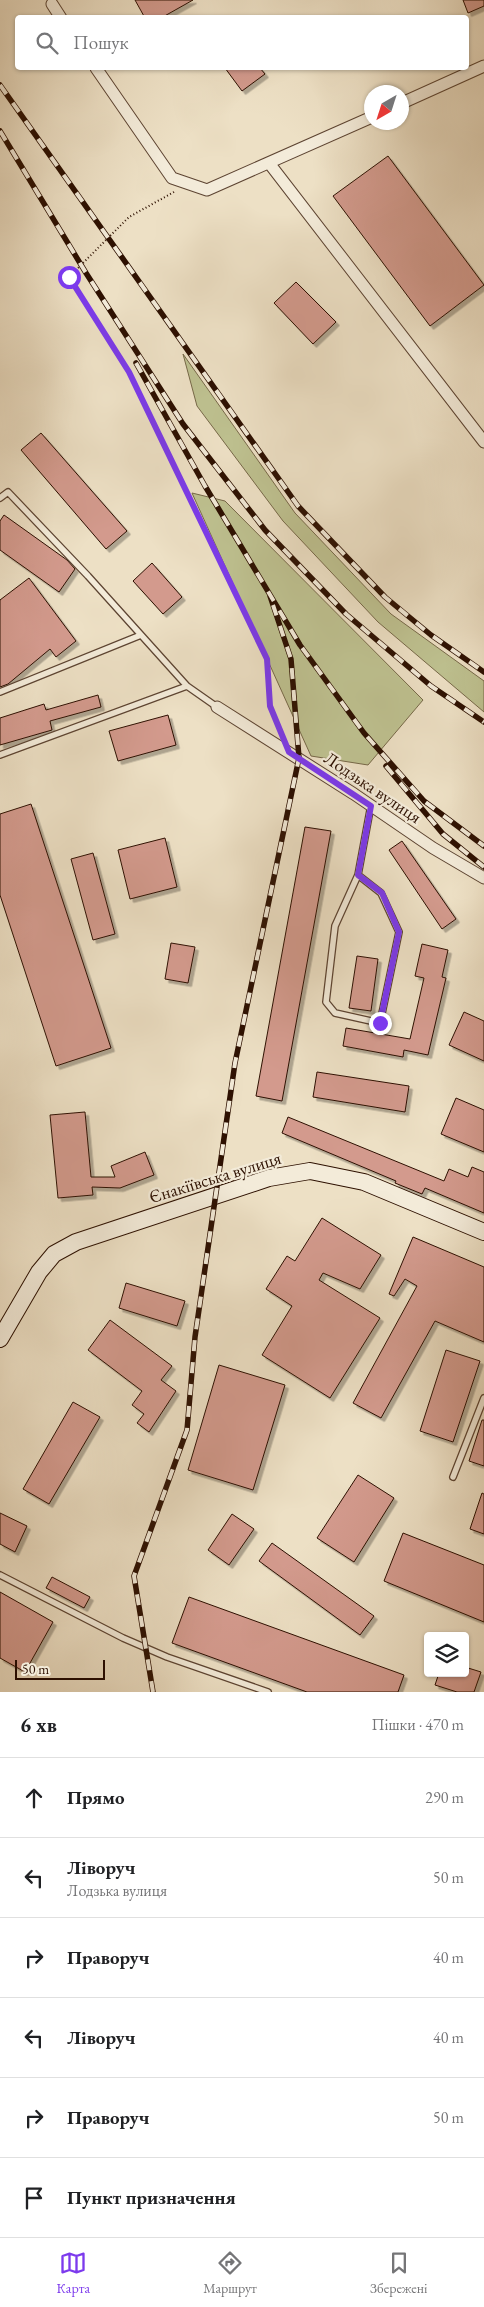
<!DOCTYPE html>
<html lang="uk">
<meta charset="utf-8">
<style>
:root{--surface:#fff;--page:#f6f6f6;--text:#202124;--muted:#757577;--line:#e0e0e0;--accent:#7c3aed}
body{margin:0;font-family:"EB Garamond",serif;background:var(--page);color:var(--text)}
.controls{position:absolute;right:15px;bottom:15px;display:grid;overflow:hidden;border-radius:5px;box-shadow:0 1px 4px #0004}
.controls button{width:45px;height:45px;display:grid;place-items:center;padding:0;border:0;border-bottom:1px solid var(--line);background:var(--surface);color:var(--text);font:25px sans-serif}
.compass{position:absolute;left:364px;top:85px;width:45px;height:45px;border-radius:50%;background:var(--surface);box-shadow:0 1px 4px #0004;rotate:219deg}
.scale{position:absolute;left:15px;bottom:12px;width:90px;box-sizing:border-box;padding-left:5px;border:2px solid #2d1001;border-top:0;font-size:14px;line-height:18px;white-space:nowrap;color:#2d1001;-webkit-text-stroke:4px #f3ebd9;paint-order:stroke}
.stop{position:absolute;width:15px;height:15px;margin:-11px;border:4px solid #7c3aed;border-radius:50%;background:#fff}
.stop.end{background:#7c3aed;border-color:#fff;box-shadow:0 1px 5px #0008}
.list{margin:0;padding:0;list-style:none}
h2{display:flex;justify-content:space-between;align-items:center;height:65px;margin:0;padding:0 20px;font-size:21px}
h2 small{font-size:16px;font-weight:400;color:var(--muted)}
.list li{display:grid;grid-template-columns:32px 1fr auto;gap:15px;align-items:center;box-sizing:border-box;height:80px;padding:0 20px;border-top:1px solid var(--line)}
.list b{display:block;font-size:19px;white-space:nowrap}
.list p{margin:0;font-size:16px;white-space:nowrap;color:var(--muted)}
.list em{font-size:16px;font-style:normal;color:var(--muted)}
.icon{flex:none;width:28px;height:28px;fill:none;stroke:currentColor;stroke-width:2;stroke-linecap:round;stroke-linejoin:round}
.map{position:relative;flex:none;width:484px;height:1692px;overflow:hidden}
.search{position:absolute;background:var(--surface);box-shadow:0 1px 4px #0004;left:15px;right:15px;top:15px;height:55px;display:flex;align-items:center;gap:12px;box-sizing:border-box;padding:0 18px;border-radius:5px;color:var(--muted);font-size:19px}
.sheet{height:545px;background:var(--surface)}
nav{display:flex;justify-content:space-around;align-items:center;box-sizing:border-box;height:70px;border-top:1px solid var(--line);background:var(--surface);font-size:14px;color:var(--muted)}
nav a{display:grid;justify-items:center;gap:2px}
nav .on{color:var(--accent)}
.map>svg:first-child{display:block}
.green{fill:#bec190;stroke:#766848}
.building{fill:#d39a8d;stroke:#2d1001;filter:url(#shadow)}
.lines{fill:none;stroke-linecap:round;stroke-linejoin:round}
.lane-casing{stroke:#5d4432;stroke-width:8}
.street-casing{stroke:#5d4432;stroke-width:13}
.secondary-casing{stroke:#2d1001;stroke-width:18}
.path{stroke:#2d1001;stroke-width:2;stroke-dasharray:1 2.5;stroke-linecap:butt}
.lane{stroke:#f3ebd9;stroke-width:5.5}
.street{stroke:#f3ebd9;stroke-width:11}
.secondary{stroke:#f3ebd9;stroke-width:16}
.rail-casing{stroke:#2d1001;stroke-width:5.5}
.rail{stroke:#f3ebd9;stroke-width:4;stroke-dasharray:11;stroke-linecap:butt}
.route{stroke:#7c3aed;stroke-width:6}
.labels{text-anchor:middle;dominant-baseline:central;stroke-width:4.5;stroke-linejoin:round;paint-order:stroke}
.street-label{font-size:18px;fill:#2d1001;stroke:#f3ebd9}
</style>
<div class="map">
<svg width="484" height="1692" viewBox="0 0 484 1692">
<defs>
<filter id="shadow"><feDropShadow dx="3.5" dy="3.5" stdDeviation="0" flood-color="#0004"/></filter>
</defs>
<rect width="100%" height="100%" fill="#ede0c5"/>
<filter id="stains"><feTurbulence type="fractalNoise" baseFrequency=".004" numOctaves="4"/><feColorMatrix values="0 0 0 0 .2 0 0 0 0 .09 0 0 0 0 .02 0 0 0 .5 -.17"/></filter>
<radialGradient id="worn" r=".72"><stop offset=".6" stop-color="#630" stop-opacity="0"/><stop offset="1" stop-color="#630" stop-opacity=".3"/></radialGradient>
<!-- green -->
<path class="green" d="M183 354 295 513 391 614 484 681V712L378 622 283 521 197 406Z
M192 493 225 501 423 700 368 765 311 756Z"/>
<!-- building -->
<path class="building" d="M135 0H193L161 18H145Z
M463 0H484V6L468 13Z
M225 68H260L265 74 242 91Z
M388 156 484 285 430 326 333 196Z
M296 282 336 322 313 344 274 303Z
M41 433 127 531 106 549 21 450Z
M4 515 67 560 75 569 59 592 0 550V521Z
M152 563 182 597 163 614 133 581Z
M29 578 76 641 56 657 50 649 8 684 0 687V600Z
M98 695 101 707 50 721 52 730 0 745V718L44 704 46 710Z
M168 715 176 745 118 761 109 731Z
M31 804 111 1048 56 1066 0 895V814Z
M305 827 331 831 282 1101 256 1096Z
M165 838 177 887 130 899 118 850Z
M402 841 456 919 442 929 389 850Z
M93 853 115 934 93 940 71 859Z
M171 943 195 947 188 983 165 979Z
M422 944 448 950 442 977 446 978 428 1055 404 1050 403 1057 343 1046 346 1028 410 1039 424 978 415 976Z
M357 956 378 959 371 1011 349 1008Z
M464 1012 484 1021V1061L449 1045Z
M317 1072 409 1086 405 1112 313 1097Z
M456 1098 484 1110V1152L441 1134Z
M85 1112 91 1177H115L111 1166 145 1152 154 1175 120 1188 92 1187 93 1195 58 1198 50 1115Z
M288 1117 444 1181 449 1169 468 1177 472 1167 484 1172V1213L425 1188 422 1194 395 1183 396 1181 282 1133Z
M322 1218 381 1255 360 1289 323 1273 319 1280 380 1318 330 1398 262 1355 292 1306 266 1289 287 1256 295 1261Z
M413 1237 484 1267V1342L435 1321 381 1418 353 1403 417 1286 405 1279 394 1296 389 1294Z
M126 1283 185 1301 177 1326 119 1308Z
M110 1320 172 1366 161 1380 176 1391 149 1432 137 1423 144 1414 132 1405 142 1391 88 1350Z
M446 1350 480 1361 453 1442 420 1431Z
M219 1365 285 1385 253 1490 188 1470Z
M73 1402 100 1417 49 1504 23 1489Z
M482 1420H484V1466L469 1461Z
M358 1475 394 1498 354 1562 317 1538Z
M482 1493 484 1494V1534L470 1529Z
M0 1513 27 1526 15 1552 0 1544Z
M232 1514 254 1529 229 1565 208 1550Z
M403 1533 484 1565V1622L384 1581Z
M272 1543 374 1616 360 1635 259 1561Z
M52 1577 90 1597 84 1608 46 1588Z
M0 1592 53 1622 25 1672 0 1658Z
M189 1597 404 1675 398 1692H307L172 1643Z
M465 1667 481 1672 474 1692H457L435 1685 439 1673H465Z"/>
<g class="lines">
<defs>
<path id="lane" d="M0 498 8 492 88 576 187 686
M0 692 141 635
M0 755 187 686 217 707
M358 875 335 926 326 1002 335 1013 380 1023 399 932 381 893 358 875 371 805
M453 1477 484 1398
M0 1575 123 1638 167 1657 268 1692"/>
<path id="street" d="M52 4 61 18
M96 68 172 178 207 190 372 117
M402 103 484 66
M269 163 484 442
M217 707 354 794 433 848 484 878"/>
<path id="secondary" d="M0 1339 39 1272 54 1254 76 1242 269 1178 310 1171 364 1182 484 1232"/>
</defs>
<!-- lane casing -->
<use href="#lane" class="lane-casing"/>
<!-- street casing -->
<use href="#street" class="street-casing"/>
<!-- secondary casing -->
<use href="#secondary" class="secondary-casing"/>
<!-- path -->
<path class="path" d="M174 192 129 217 69 277 129 372 267 659 270 706 281 734"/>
<!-- lane -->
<use href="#lane" class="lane"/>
<!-- street -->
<use href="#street" class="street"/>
<!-- secondary -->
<use href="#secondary" class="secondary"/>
<defs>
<path id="rail" d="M0 85 298 506 385 597 431 635 484 672
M0 131 86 273 183 424 265 530 346 614 431 686 484 722
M136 363 205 486 300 645 364 733 424 801 484 846
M386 766 443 834 484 867
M153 1692 134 1576 187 1430 195 1337 235 1063 299 758 291 659 270 596"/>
</defs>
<!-- rail casing -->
<use href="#rail" class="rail-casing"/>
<!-- rail -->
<use href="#rail" class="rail"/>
</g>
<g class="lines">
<!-- route -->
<path class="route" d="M69 277 129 372 267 659 270 706 289 752 371 806 358 875 382 893 399 932 380 1023"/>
</g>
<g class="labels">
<!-- street labels -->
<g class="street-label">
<text transform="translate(373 787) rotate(34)">Лодзька вулиця</text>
<text transform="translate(215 1177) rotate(-17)">Єнакіївська вулиця</text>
</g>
</g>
<rect width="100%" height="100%" filter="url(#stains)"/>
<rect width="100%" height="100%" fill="url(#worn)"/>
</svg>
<div class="controls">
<button><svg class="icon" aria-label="layers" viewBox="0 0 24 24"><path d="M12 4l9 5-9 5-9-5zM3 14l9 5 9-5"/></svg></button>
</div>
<svg class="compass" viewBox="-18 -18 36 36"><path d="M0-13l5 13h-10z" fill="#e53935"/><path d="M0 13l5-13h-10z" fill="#757577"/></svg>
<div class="scale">50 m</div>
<div class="stop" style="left:69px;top:277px"></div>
<div class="stop end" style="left:380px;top:1023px"></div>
<div class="search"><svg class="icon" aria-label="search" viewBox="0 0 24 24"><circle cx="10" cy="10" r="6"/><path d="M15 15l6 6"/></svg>Пошук</div>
</div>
<section class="sheet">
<h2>6 хв<small>Пішки · 470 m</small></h2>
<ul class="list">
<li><svg class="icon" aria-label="ahead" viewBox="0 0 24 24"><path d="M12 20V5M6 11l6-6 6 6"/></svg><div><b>Прямо</b></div><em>290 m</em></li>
<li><svg class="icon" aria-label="left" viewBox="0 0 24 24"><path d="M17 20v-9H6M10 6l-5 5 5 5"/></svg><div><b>Ліворуч</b><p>Лодзька вулиця</p></div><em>50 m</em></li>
<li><svg class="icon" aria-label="right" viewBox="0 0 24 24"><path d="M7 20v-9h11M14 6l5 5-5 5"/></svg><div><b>Праворуч</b></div><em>40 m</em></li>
<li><svg class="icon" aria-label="left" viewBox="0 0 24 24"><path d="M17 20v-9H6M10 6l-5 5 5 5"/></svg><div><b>Ліворуч</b></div><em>40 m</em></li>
<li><svg class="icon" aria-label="right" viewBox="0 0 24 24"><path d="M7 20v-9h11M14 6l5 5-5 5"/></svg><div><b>Праворуч</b></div><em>50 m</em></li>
<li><svg class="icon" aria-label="arrive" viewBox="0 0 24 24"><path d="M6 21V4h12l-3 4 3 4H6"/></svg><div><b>Пункт призначення</b></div></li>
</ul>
</section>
<nav>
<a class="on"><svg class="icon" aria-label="map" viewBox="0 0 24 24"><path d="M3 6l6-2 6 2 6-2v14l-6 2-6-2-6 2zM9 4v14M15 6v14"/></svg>Карта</a>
<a><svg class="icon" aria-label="directions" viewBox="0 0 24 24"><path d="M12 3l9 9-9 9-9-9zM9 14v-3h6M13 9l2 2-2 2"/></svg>Маршрут</a>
<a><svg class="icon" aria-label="saved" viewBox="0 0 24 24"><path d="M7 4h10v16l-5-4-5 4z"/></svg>Збережені</a>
</nav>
